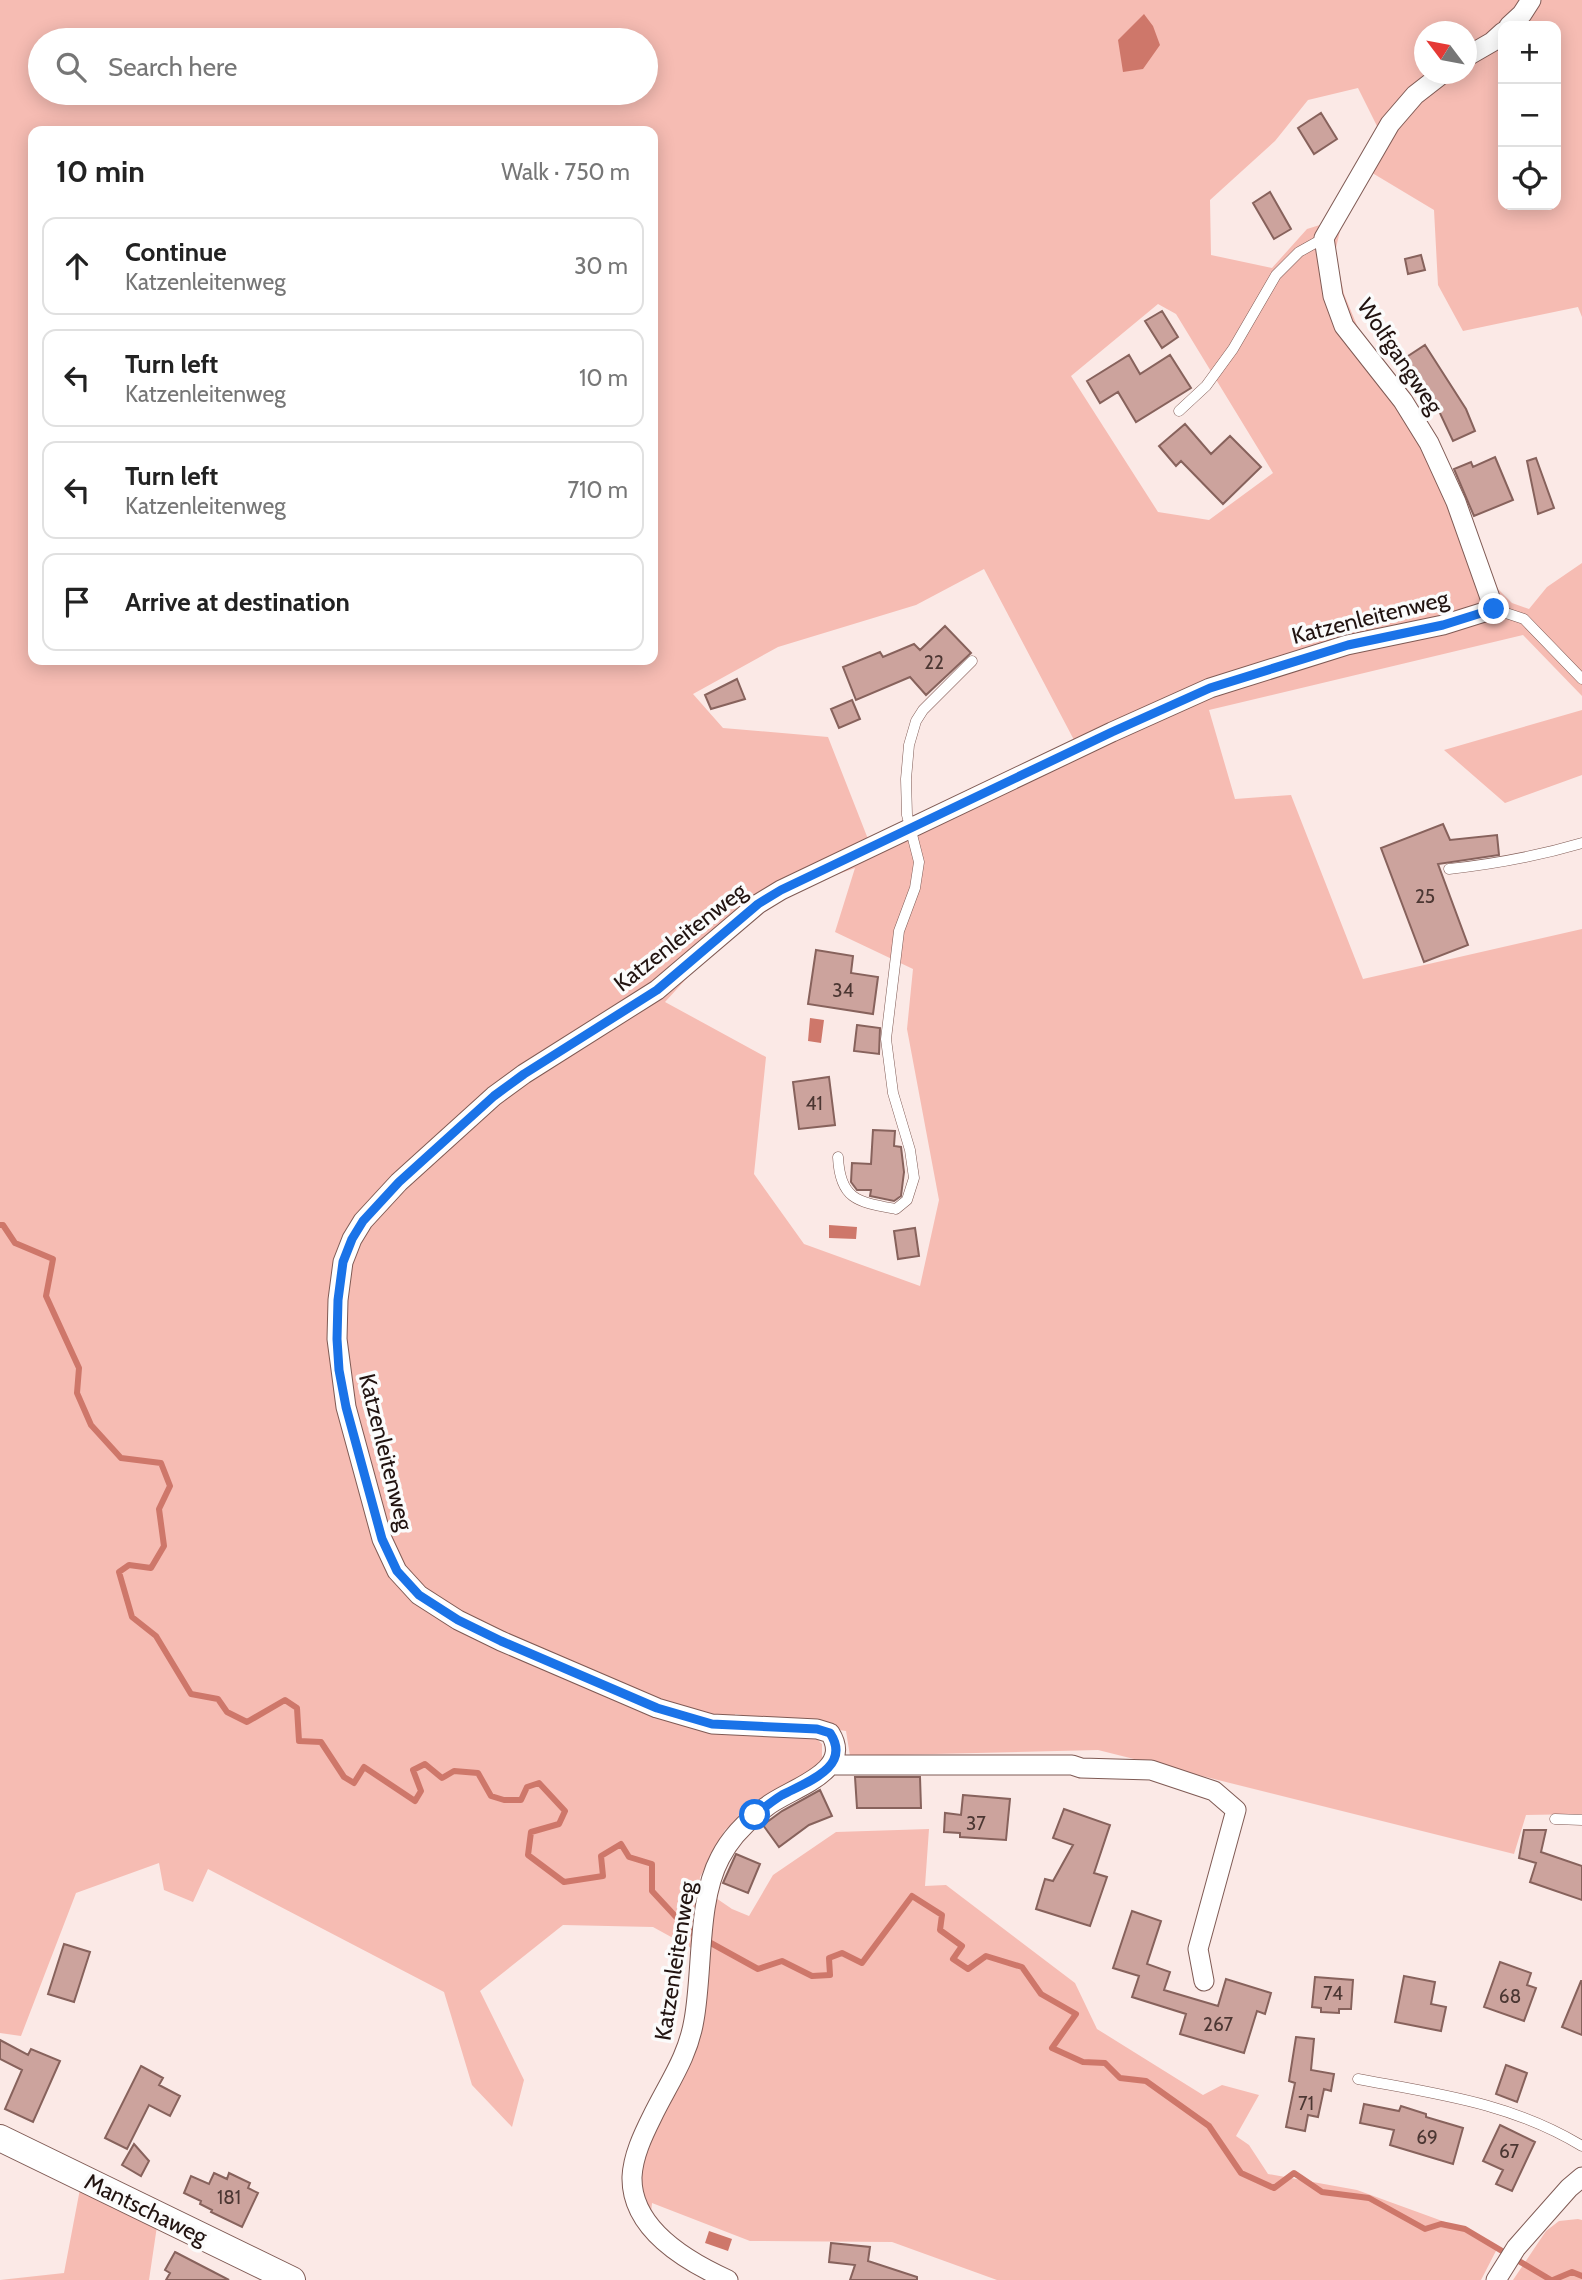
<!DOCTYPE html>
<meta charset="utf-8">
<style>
:root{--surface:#fff;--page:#f2f2f2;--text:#222;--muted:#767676;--line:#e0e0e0}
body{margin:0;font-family:Cabin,sans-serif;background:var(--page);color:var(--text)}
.controls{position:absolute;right:21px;top:21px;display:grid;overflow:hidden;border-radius:14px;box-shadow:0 4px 18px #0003}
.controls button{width:63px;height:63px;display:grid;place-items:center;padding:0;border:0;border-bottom:2px solid var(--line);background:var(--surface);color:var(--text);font:35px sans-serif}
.compass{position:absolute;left:1414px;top:21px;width:63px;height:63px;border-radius:50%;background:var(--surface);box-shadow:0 4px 18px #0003;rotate:302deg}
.stop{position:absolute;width:21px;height:21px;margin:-16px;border:5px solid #1a73e8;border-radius:50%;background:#fff}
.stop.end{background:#1a73e8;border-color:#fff;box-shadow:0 2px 7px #0008}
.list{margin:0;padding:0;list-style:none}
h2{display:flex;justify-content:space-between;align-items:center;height:91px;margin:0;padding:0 28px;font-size:30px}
h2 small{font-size:23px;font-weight:400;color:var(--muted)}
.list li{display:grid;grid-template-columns:46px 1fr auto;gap:21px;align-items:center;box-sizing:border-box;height:98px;margin:0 14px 14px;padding:0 14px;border:2px solid var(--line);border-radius:14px}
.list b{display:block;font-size:26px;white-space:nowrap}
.list p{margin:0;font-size:23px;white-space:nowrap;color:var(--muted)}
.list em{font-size:23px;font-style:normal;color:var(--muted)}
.icon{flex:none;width:38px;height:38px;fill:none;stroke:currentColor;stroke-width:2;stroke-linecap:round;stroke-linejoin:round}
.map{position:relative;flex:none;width:1582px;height:2280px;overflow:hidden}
.search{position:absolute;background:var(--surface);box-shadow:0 4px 18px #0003;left:28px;top:28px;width:630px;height:77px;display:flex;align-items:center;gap:18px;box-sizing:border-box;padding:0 24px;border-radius:38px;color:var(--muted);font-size:26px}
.panel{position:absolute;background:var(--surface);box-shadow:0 4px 18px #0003;left:28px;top:126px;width:630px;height:539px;border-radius:14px}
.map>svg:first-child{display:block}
.green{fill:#f6bcb3;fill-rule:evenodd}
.water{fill:#ce776a}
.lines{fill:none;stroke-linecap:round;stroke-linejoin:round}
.stream{stroke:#ce776a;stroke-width:6}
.building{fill:#cca39d;stroke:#87625c;stroke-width:2}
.lane-casing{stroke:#7f5a54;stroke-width:11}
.street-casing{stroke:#7f5a54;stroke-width:21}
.secondary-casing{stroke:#7f5a54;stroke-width:28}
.lane{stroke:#fff;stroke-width:10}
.street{stroke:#fff;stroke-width:19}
.secondary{stroke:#fff;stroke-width:26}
.route{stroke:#1a73e8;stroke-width:9}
.labels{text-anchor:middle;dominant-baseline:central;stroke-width:7;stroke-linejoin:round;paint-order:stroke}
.number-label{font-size:19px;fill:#4c3733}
.street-label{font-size:23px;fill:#211310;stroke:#fbfbfb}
</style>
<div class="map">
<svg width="1582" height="2280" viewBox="0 0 1582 2280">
<rect width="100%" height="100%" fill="#fbe9e6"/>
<!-- green -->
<path class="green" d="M0 0H1582V317L1578 307 1463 331 1438 285 1434 210 1369 171 1344 214 1335 252 1344 294 1358 328 1427 422 1498 589 1512 603 1529 609 1547 587 1582 563V696L1523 635 1209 710 1235 799 1291 795 1363 979 1582 929V1814L1526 1815 1514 1854 1098 1750 850 1756 846 1731 735 1714 738 1733 812 1734 822 1744V1759L809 1773 753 1807 725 1830 700 1877 693 1949 653 1927 563 1925 480 1991 524 2080 512 2127 472 2085 444 1992 208 1869 193 1902 164 1890 159 1863 76 1893 21 2036 0 2033ZM1503 26H1556V205H1503ZM1424 32H1466V74H1424ZM40 40H646V93H40ZM1358 88 1379 130 1323 224 1307 229 1272 268 1211 255 1210 200 1275 141 1308 100ZM33 131H653V660H33ZM1158 304 1176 314 1273 473 1209 520 1158 512 1071 376ZM984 569 1074 740 868 839 828 737 723 728 693 694 778 647 916 605ZM855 868 835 932 913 969 907 1029 939 1200 920 1286 804 1244 754 1174 766 1057 665 1002 697 967 738 928 799 888Z
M1582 710V775L1505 803 1444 750Z
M929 1829 925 1886 946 1885 1075 1983 1097 2029 1203 2095 1222 2085 1259 2095 1236 2136 1249 2145 1268 2174 1357 2190 1445 2222 1493 2243 1498 2247 1481 2280H997L892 2242 750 2241 652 2203 651 2214 640 2182 642 2161 674 2091 713 1896 732 1909 749 1916 773 1875 836 1832Z
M80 2189 157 2226 149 2280H0L64 2273Z
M1578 2219 1582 2220V2280H1513L1546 2231 1559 2221Z"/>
<!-- water -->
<path class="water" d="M1144 14 1153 26 1160 45 1143 69 1123 72 1118 40Z
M810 1018 824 1020 821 1043 808 1041Z
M829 1225 857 1227 856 1239 829 1238Z
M709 2231 732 2239 728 2251 705 2243Z"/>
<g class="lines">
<!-- stream -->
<path class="stream" d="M0 1225H3L15 1243 53 1259 46 1296 79 1368 77 1393 91 1425 121 1458 161 1463 170 1486 159 1509 164 1546 151 1568 129 1565 119 1572 132 1617 156 1636 191 1694 218 1699 227 1712 247 1722 285 1700 297 1708 299 1741 321 1742 344 1777 354 1783 364 1767 415 1801 421 1791 413 1770 425 1764 442 1778 454 1771 478 1773 491 1796 504 1800H521L527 1787 539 1783 565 1811 559 1824 531 1832 528 1855 564 1882 603 1876 601 1856 621 1844 629 1857 652 1864V1891L689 1931 758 1969 782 1961 812 1976 830 1975 829 1958 842 1953 862 1963 912 1896 942 1915 940 1930 962 1946 953 1959 968 1969 986 1956 1022 1967 1041 1994 1076 2014 1052 2048 1083 2062 1105 2063 1120 2078 1146 2081 1209 2126 1241 2173 1274 2188 1294 2173 1322 2192 1369 2198 1425 2229 1441 2224 1465 2229 1551 2280
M1553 2280 1572 2272 1582 2276"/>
</g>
<!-- building -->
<path class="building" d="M1321 113 1337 139 1314 154 1298 128Z
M1270 192 1291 229 1274 239 1253 203Z
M1421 255 1425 270 1408 274 1405 259Z
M1162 311 1178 337 1162 348 1145 321Z
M1425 345 1466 409 1475 431 1453 441 1432 396 1426 399 1402 360Z
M1129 355 1140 374 1170 355 1191 388 1136 422 1118 392 1100 403 1087 381Z
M1185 424 1211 454 1230 436 1261 467 1223 504 1181 461 1176 466 1159 446Z
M1495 457 1513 500 1474 516 1454 469 1471 462 1473 467Z
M1536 458 1554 508 1538 514 1527 461Z
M945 626 971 653 926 695 910 677 856 700 843 667 880 652 883 657 914 644 920 650Z
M737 679 745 699 711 709 705 695Z
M852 700 860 719 839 728 831 709Z
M1443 824 1450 840 1497 835 1499 855 1438 864 1468 945 1424 962 1381 848Z
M816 950 853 956 851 973 878 977 873 1014 808 1004Z
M857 1025 880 1028 879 1054 854 1051Z
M829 1077 835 1125 799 1129 793 1082Z
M873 1130 895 1131 894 1146 901 1147 904 1172 901 1196 894 1201 870 1196 871 1190H857L851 1182 852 1163 871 1164Z
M915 1228 919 1256 898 1259 894 1231Z
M855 1777H920L921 1808H857Z
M820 1790 832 1816 809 1825 779 1847 763 1825 782 1811Z
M963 1795 1010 1799 1006 1840 960 1837V1833L944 1832 945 1813 961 1815Z
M1064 1809 1110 1825 1094 1873 1107 1877 1090 1926 1036 1909 1045 1879 1053 1881 1073 1845 1053 1838Z
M1524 1830H1546L1541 1852 1582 1866V1900L1530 1882 1536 1863 1519 1858Z
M736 1854 760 1864 748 1893 723 1883Z
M1132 1911 1161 1921 1147 1964 1170 1972 1164 1990 1218 2006 1226 1979 1271 1993 1265 2014 1257 2011 1244 2053 1180 2034 1186 2014 1132 1997 1139 1976 1113 1968Z
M64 1944 90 1952 74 2002 48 1994Z
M1500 1962 1531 1973 1527 1985 1536 1988 1524 2021 1484 2007Z
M1404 1976 1435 1982 1431 2004 1446 2007 1441 2031 1395 2022Z
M1315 1977 1353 1980 1351 2009H1339V2013L1321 2012V2008L1312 2007Z
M1581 1981H1582V2035L1562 2027Z
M1296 2037 1314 2039 1311 2070 1334 2074 1331 2091 1324 2089 1318 2117 1308 2115 1305 2131 1286 2127 1295 2083 1289 2081Z
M0 2040 28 2055 31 2049 60 2061 33 2122 5 2109 22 2070 0 2059Z
M1506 2065 1527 2073 1517 2102 1496 2094Z
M141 2066 163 2078 159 2085 180 2096 170 2116 149 2105 127 2149 105 2138Z
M1364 2104 1399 2111 1401 2106 1426 2114V2117L1463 2128 1453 2164 1390 2145 1394 2130 1360 2123Z
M1500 2125 1535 2142 1512 2191 1496 2184 1503 2170 1483 2161Z
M134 2144 149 2161 141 2176 122 2165Z
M214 2173 227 2179 229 2173 250 2183 248 2188 258 2193 242 2227 211 2212 212 2210 200 2204 201 2201 184 2193 191 2176 209 2184Z
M831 2243 870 2247 868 2261 917 2277V2280H850L855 2265 829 2262Z
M175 2252 229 2280H166L170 2273 165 2270Z"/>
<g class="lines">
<defs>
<path id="lane" d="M1179 411 1206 386 1233 349 1276 275 1299 252 1324 238
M1494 609 1524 619 1582 679
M1449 869C1495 864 1538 856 1582 843
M838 1157C840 1200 858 1202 896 1209L907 1200 914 1178 910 1150 893 1093 886 1039 899 931 915 888 919 862 907 815 906 779 909 745 916 721 923 710 972 661
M1555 1819 1582 1820
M1358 2079C1438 2094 1511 2103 1582 2146"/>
<path id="street" d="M1509 26 1522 14 1531 0
M1466 57 1492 42 1503 32
M830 1765H1072L1081 1768 1151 1770 1214 1791 1236 1810 1198 1949 1204 1981
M728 2280C686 2261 631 2229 632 2177 633 2156 643 2135 652 2117 668 2084 688 2057 694 2020 703 1971 697 1901 720 1858 730 1838 748 1820 766 1807 787 1789 855 1773 830 1733L817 1729 712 1724 657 1708 501 1641 458 1620 419 1595 397 1571 382 1539 346 1407 337 1339 338 1300 343 1262 352 1239 363 1221 399 1182 494 1096 524 1074 657 990 758 904 781 890 1112 732 1210 688 1347 645 1443 625 1494 609 1456 502 1429 443 1403 401 1344 326 1333 296 1324 238 1390 124 1415 95 1442 74
M1496 2280 1516 2248 1569 2188 1582 2177"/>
<path id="secondary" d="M0 2138 292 2280"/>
</defs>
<!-- lane casing -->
<use href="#lane" class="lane-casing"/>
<!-- street casing -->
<use href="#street" class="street-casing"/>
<!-- secondary casing -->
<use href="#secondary" class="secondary-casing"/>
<!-- lane -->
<use href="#lane" class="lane"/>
<!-- street -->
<use href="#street" class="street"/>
<!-- secondary -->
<use href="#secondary" class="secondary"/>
</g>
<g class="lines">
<!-- route -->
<path class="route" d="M755 1815C764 1808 772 1801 782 1795 804 1783 853 1768 830 1733L817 1729 712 1724 657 1708 501 1641 458 1620 419 1595 397 1571 382 1539 346 1407 339 1370 337 1339 338 1300 343 1262 352 1239 363 1221 399 1182 494 1096 524 1074 657 990 758 904 781 890 1112 732 1210 688 1348 645 1443 625 1494 609"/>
</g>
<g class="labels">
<!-- number labels -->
<g class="number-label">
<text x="934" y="662">22</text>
<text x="1425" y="896">25</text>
<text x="843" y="990">34</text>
<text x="814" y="1103">41</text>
<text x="976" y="1823">37</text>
<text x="1333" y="1993">74</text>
<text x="1510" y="1996">68</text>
<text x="1218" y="2024">267</text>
<text x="1306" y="2103">71</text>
<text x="1427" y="2137">69</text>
<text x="1509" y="2151">67</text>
<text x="229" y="2197">181</text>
</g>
<!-- street labels -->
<g class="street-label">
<text transform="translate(1400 356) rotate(56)">Wolfgangweg</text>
<text transform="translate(1370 617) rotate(-14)">Katzenleitenweg</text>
<text transform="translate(680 937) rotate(-38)">Katzenleitenweg</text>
<text transform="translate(386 1452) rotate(76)">Katzenleitenweg</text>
<text transform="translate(675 1961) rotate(-81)">Katzenleitenweg</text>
<text transform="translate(146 2209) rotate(26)">Mantschaweg</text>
</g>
</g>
</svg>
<div class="controls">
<button>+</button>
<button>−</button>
<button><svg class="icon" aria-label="locate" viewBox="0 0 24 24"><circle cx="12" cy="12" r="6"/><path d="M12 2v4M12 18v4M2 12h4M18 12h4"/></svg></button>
</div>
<svg class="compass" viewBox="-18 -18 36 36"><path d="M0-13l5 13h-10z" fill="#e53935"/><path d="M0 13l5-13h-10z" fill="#767676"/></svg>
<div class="stop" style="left:755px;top:1815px"></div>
<div class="stop end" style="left:1494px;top:609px"></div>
<div class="search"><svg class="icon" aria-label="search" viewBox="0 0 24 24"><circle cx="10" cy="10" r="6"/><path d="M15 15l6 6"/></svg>Search here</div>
<section class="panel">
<h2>10 min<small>Walk · 750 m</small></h2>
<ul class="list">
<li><svg class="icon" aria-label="ahead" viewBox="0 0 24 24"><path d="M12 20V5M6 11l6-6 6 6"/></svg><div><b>Continue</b><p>Katzenleitenweg</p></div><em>30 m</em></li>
<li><svg class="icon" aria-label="left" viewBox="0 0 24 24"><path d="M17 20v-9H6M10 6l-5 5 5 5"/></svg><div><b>Turn left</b><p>Katzenleitenweg</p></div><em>10 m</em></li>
<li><svg class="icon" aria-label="left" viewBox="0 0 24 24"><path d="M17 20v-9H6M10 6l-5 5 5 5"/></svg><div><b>Turn left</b><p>Katzenleitenweg</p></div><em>710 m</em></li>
<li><svg class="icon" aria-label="arrive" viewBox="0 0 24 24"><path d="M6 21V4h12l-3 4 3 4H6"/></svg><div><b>Arrive at destination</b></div></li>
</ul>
</section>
</div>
